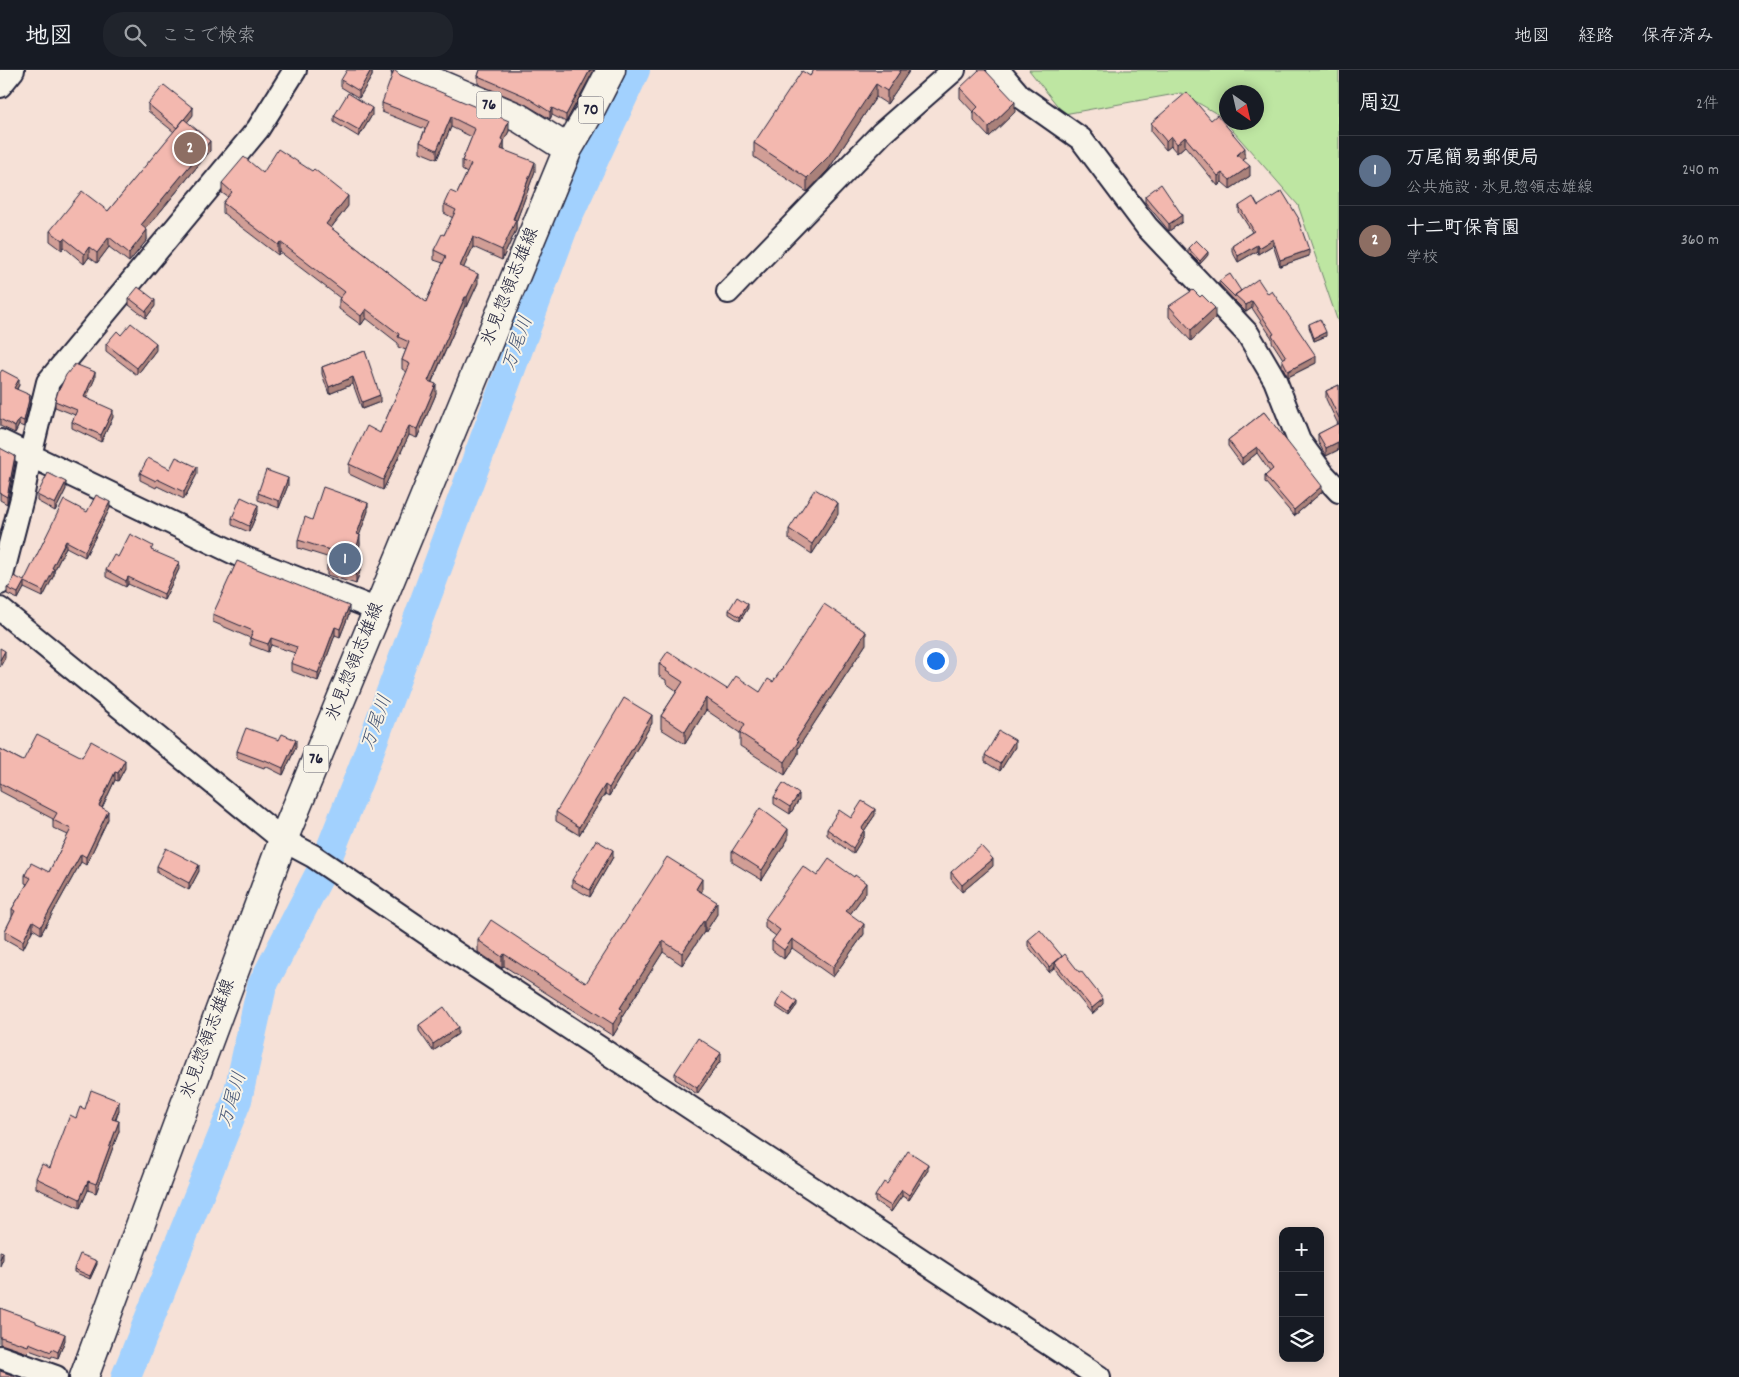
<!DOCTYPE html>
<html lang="ja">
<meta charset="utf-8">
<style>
:root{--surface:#171b24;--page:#20242c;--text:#f1f3f6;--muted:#9ea1a6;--line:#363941;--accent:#ea580c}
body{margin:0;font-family:Dekko,"Klee One",sans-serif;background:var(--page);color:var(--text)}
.controls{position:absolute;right:15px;bottom:15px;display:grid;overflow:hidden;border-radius:10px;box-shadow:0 2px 12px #0003}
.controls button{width:45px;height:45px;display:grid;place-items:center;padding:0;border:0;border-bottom:1px solid var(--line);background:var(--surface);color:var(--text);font:25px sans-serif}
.compass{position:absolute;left:1219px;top:15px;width:45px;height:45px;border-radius:50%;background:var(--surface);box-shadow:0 2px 12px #0003;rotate:146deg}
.you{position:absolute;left:935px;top:590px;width:18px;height:18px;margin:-12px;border:4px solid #fff;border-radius:50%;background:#1a73e8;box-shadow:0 0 0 8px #1a73e833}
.badge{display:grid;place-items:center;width:32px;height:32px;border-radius:50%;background:var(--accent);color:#fff;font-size:16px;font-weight:700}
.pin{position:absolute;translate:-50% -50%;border:2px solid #fff;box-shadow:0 1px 5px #0006}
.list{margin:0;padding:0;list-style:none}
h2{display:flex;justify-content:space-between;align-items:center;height:65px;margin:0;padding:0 20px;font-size:21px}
h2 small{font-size:16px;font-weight:400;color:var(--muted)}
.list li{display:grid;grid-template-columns:32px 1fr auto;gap:15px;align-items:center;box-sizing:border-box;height:70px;padding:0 20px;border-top:1px solid var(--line)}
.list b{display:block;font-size:19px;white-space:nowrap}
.list p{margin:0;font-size:16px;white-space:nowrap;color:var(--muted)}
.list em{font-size:16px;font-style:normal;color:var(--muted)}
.icon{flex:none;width:28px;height:28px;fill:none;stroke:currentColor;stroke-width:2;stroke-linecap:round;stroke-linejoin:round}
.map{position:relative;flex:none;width:1339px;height:1307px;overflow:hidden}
header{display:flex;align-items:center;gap:30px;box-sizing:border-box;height:70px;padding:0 25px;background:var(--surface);border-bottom:1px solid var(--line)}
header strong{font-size:24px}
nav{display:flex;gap:28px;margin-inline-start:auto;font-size:18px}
.search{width:350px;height:45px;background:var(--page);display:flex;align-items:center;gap:12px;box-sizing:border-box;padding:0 18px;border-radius:20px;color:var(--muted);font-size:19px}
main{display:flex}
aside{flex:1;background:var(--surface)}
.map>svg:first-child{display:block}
.green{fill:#bee6a2;stroke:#70846e;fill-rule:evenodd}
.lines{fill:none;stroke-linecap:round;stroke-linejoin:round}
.river{stroke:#a2d1fe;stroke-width:30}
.minor-casing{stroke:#22223b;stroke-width:26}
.major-casing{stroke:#22223b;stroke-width:31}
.minor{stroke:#f7f3e8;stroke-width:22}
.major{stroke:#f7f3e8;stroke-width:28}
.wall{fill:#d19e96;stroke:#22223b}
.shaded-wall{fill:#aa817a;stroke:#22223b}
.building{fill:#f3b8af;stroke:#22223b}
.labels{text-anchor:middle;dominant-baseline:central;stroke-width:4;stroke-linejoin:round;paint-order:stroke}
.shield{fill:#f7f3e8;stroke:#62616f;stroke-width:1}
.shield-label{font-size:16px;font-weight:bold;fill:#22223b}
.street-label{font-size:18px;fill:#22223b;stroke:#f7f3e8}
.water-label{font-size:19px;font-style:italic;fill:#485776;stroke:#f7f3e8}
</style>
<header>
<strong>地図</strong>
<div class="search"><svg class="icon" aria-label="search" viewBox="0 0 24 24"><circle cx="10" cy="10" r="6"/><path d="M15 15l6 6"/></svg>ここで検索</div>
<nav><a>地図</a><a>経路</a><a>保存済み</a></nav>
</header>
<main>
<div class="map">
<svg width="1339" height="1307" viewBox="0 0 1339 1307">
<rect width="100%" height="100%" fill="#f6e1d7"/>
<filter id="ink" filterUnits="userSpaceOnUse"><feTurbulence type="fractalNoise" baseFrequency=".02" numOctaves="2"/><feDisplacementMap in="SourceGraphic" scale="10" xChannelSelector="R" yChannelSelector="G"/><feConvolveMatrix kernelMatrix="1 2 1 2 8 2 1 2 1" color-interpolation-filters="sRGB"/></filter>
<g filter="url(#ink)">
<!-- green -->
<path class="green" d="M1029 0H1339V255L1298 135 1219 45 1181 23 1064 44ZM1226 22H1256V52H1226Z"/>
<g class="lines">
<!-- river -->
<path class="river" d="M126 1307 237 1030 262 916 324 796 363 698 565 152 635 0"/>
<defs>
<path id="minor" d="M998 0 1020 26 1081 69 1147 157 1248 264 1275 310 1299 371 1323 404 1339 421
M0 16 13 0
M728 222 882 63 954 0
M0 371 245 488 378 540
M0 513 22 428 30 386 48 312 258 59 295 0
M0 539 283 770 313 786 454 882 1099 1307
M0 1287 56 1307"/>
<path id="major" d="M406 0 519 48 568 79
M84 1307 283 770 568 79 588 45 611 0"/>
</defs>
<!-- minor casing -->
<use href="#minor" class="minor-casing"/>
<!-- major casing -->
<use href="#major" class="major-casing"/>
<!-- minor -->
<use href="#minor" class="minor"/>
<!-- major -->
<use href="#major" class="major"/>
</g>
<!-- wall -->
<path class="wall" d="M372 0V6L359 28 341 17V10Z
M480 0H594L566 52 552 45 550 49 525 34 478 14V6Z
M814 0H910L887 34 876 27 828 100 807 122 754 87V73L810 6Z
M400 5 509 61 504 71V80L535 101 516 152V160L502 190 473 177 463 198 478 213 467 237 465 236 432 312 436 324 417 368 409 365 383 420 349 404V394L380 363 407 302 402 299V290L406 280 398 277V273L366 248 361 255 339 239V229L340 228 280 182 278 185 223 143V133L228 127 222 123V113L263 103 348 136 331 158 426 232 443 193 434 190V180L444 165 453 148 444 143V134L457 124 467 103 462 100V91L472 67 451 57 437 89 420 82V72L425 59 382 42V33Z
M960 18 1015 42 989 67 974 51V43L960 28Z
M148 34 193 45 187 52 210 81 146 159 147 170 129 192 109 177 97 193 89 187 84 194 64 177 62 180 50 171V161L108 141 174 62 148 41Z
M372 45 359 67 334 52V46Z
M1211 50 1245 88 1242 90 1250 106 1230 119 1222 112 1218 116 1185 76 1177 83 1171 76 1166 80 1151 62V53Z
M1145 126 1182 152 1169 161 1145 132Z
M1239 136H1258L1299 152 1309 186 1280 196 1273 175 1258 184 1257 181 1238 192 1232 181V175L1252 162 1239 142Z
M1188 178 1208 185 1200 194 1188 182Z
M1219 211 1241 221 1316 293 1288 307 1282 296V289H1283L1272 272V268L1252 238 1246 242 1235 231V230V231L1219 214Z
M129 228 155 236 146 248 129 235Z
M1169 236 1215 248 1191 271 1169 247Z
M1309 254 1326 266 1314 271 1309 257Z
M121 265 156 280 137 305 106 281V274Z
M365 281 380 332 362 339 353 314 329 324 322 304V297Z
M0 303 19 315 17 319 30 332 24 357 19 355 15 363 0 356Z
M95 308 86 328 113 347 101 372 72 358V352L75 345 55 337V331L60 318Z
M1339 315V381L1338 380 1326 386 1318 372V364L1338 354 1326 329V321Z
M1264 342 1322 422 1294 446 1265 412V406L1270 402 1257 383 1242 395 1228 376V370Z
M0 378 15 393 7 434 0 430Z
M170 399 197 404 184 429 157 416 156 418 140 410V403Z
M288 415 279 438 258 430V423Z
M66 419 55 441 37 431V425Z
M110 438 85 487 66 477 54 501V505L43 527 24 518 18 529 7 524V518L24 511 87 442Z
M258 441 249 462 232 455V448Z
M368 441 359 465 360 474 357 484 362 494 356 514 327 505V496L330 488 298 478V470L312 450Z
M838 444 812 484 789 469V459Z
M153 481 179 499 164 530 128 514 126 517 106 507V500L118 487Z
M748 538 740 551 729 544V540Z
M213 544H349L340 567 335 565 318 611 291 601V593L295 583 271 575 268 582 250 575V568L213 552Z
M866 574 798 678V684L785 705 740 676V663L706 640 685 674 661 659V646L677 621 666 613V610L659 606V594L727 619 760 622 773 612Z
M652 653 609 726 605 724 579 765 556 751V742Z
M296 677 283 705 265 696 264 698 237 688V681Z
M1015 677 1000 701 985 692V685Z
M0 679 23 691 82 687 125 698 118 711 115 710 102 738 108 749 86 795 81 792 41 864 33 859 23 879 5 869V861L12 847V839L27 814 25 813V805L49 802 68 765 53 758V749L0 721Z
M774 727 799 730 790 744 774 734Z
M875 745 864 761V766L853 784 827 765V759L851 748Z
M788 769 762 810 732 792V781Z
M613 787 590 827 572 817V810Z
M157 796 199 801 189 820 157 803Z
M993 796 962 822 951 809V802Z
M817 806 866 822 850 844 864 864 833 907 792 878 784 889 772 880V871L776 866 765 858V849Z
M702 821 701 822 717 844 705 863 704 862 682 895 663 882 622 947V951L613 966 504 896 502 898 478 882V870L586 913Z
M1028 870 1062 887 1103 934 1092 944 1055 899V897L1049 902 1028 876Z
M776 934 797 935 789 946 776 937Z
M419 955 458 964 433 981 419 961Z
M721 990 697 1024 675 1009V1003Z
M85 1039 119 1040 116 1050 119 1061 96 1123 88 1120 80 1138 36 1118V1108L50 1098 76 1048Z
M928 1100 909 1130 902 1126 891 1142 875 1131V1126L887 1114Z
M97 1194 90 1209 74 1202V1199Z
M0 1238 36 1253 65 1270 58 1288 52 1286 51 1288 29 1280 28 1283 4 1275 0 1274Z"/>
<!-- shaded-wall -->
<path class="shaded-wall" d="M371 0H372V6L359 28V21Z
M590 0H594L566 52V45Z
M901 0H910L887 34V21Z
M876 14V27L828 100 807 122V108Z
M1015 32V42L989 67V57Z
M193 38V45L177 65V58Z
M372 38V45L359 67V60Z
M552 38V45L550 49V42Z
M451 47V57L437 89V80Z
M509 51V61L504 71V80L501 88V69Z
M1171 66V76L1166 80V71Z
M1185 67V76L1177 83V74Z
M210 71V81L141 165V155Z
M1245 78V88L1237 94V85Z
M535 92V101L516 152V160L502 190V180Z
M1250 96V106L1230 119V110Z
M1222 103V112L1218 116V106Z
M348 126V136L326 164V154Z
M1182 145V152L1169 161V154Z
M147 160V170L129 192V183Z
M109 167V177L97 193V183Z
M473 167V177L460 206V196Z
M64 168V177L62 180V170Z
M1273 169V175L1258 184V178Z
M280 172V182L278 185V175Z
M1257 175V181L1238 192V186Z
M89 177V187L84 194V184Z
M1309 180V186L1280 196V190Z
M1208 182V185L1200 194V191Z
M478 204V213L467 237V227Z
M465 227V236L428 320V311Z
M155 230V236L146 248V241Z
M1252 231V238L1246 242V235Z
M1215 238V248L1191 271V260Z
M366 239V248L361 255V246Z
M1326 262V266L1314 271V268Z
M156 273V280L137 305V298Z
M1316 286V293L1288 307V301Z
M95 302V308L84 334V327Z
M353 307V314L329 324V317Z
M19 309V315L14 324V318Z
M436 314V324L417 368V359Z
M30 325V332L24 357V351Z
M380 325V332L362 339V332Z
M113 340V347L101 372V365Z
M19 349V355L15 363V357Z
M409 356V365L383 420V410Z
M1338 372V380L1326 386V378Z
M1257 377V383L1242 395V388Z
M15 386V393L7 434V427Z
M197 397V404L184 429V422Z
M288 408V415L279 438V431Z
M66 412V419L55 441V434Z
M1322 416V422L1294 446V440Z
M110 432V438L85 487V481Z
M368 433V441L357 472V464Z
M838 433V444L812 484V474Z
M258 435V441L249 462V456Z
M360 465V474L355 492V484Z
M66 471V477L54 501V505L43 527V521L52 498Z
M362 486V494L356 514V505Z
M179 492V499L164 530V524Z
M128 507V514L126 517V511Z
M24 512V518L18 529V523Z
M748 534V538L740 551V547Z
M349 536V544L340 567V559Z
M335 557V565L318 611V603Z
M866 562V574L798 678V684L785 705V692L796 670Z
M271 568V575L268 582V574Z
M5 581V588L0 597V590Z
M706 628V640L685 674V662Z
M652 645V653L609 726V718Z
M296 670V677L283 705V698Z
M1015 670V677L1000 701V694Z
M125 690V698L118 711V703Z
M115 702V710L99 744V736Z
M605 715V724L579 765V757Z
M799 724V730L790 744V737Z
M875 739V745L864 761V766L853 784V778L862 758Z
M108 741V749L86 795V787Z
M788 759V769L762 810V800Z
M613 780V787L590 827V820Z
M81 784V792L41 864V856Z
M993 789V796L962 822V815Z
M199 795V801L189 820V813Z
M702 809V821L696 831V819Z
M866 813V822L846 850V841Z
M717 832V844L705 863V851Z
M704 850V862L682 895V883Z
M33 851V859L23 879V871Z
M864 854V864L833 907V897Z
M792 869V878L784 889V880Z
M663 871V882L622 947V951L613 966V954L620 938Z
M504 884V896L502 898V887Z
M1062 886V892L1055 893V897L1049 902V897Z
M1103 929V934L1092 944V938Z
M797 932V935L789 946V943Z
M458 957V964L433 981V974Z
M721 983V990L697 1024V1018Z
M119 1031V1040L112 1058V1049Z
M119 1051V1061L96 1123V1114Z
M928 1094V1100L909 1130V1125Z
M88 1111V1120L80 1138V1129Z
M902 1120V1126L891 1142V1136Z
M3 1182V1189L0 1196V1189Z
M97 1191V1194L90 1209V1206Z
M65 1264V1270L58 1288V1282Z"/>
<!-- building -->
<path class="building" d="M347 0H371L359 21 341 10Z
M394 0 400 5 509 51 501 69 504 71 501 79 535 92 513 149 516 150 502 180 473 167 460 196 478 204 467 227H465L428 311 436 314 417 359 409 356 383 410 349 394 367 356 380 363 410 294 402 290 409 272 398 267 399 264 366 239 361 246 339 229 345 222 280 172 278 175 223 133 232 122 222 113 244 87 263 103 278 79 312 101 314 99 348 126 326 154 426 232 446 186 434 180 442 164 444 165 456 140 444 134 450 121 457 124 471 94 462 91 475 59 451 47 437 80 420 72 429 51 382 33Z
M480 0H590L566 45 552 38 550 42 525 26 478 6Z
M814 0H901L887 21 876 14 828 87 807 108 754 73 802 1 810 6Z
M979 0H985L1015 32 989 57 974 41 978 37 960 18Z
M164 15 193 38 177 58 148 34Z
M1187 22 1211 50 1217 45 1245 78 1237 85 1250 96 1230 110 1222 103 1218 106 1185 67 1177 74 1171 66 1166 71 1151 53Z
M348 23 372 38 359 60 334 46Z
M184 49 210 71 141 155 147 160 129 183 109 167 97 183 89 177 84 184 64 168 62 170 50 161 82 121 108 141Z
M1161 114 1182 145 1169 154 1145 126Z
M1282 121 1299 149H1298L1309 180 1280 190 1273 169 1258 178 1257 175 1238 186 1232 175 1254 161 1239 136 1253 127 1258 136Z
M1196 170 1208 182 1200 191 1188 178Z
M1230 204 1241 221 1235 225V227L1219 211Z
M1258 209 1268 224 1272 221 1316 286 1288 301 1282 289 1286 287 1272 265 1274 264 1252 231 1246 235 1235 225Z
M138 217 155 230 146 241 129 228Z
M1193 220 1200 227 1202 225 1215 238 1191 260 1169 236Z
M1320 249 1326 262 1314 268 1309 254Z
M131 253 156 273 137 298 106 274 117 261 121 265Z
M365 281 380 325 362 332 353 307 329 317 322 297Z
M75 294 95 302 84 327 113 340 101 365 72 352 77 340 55 331 59 318H60L66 305Z
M2 300 19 309 14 318 30 325 24 351 19 349 15 357 0 349V303Z
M1339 315V348L1326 321Z
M1264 342 1322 416 1294 440 1265 406 1273 399 1257 377 1242 388 1228 370Z
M1339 353V373L1338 372 1326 378 1318 364Z
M0 378 15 386 7 427 0 423Z
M176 387 197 397 184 422 157 409 156 411 140 403 148 388 170 399Z
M266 400 288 408 279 431 258 423Z
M48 403 66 412 55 434 37 425Z
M323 417 368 433 357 464 360 465 355 484 362 486 356 505 327 496 333 481 298 470 305 447 312 450Z
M815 419 838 433 812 474 789 459Z
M96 425 110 432 85 481 66 471 52 498 54 499 43 521 24 512 18 523 7 518 10 516 14 506 24 511 64 430 87 442Z
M241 427 258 435 249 456 232 448Z
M130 464 153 476 151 480 179 492 164 524 128 507 126 511 106 500 114 485 118 487Z
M237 491 349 536 340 559 335 557 318 603 291 593 297 577 271 568 268 574 250 568 253 561 213 544Z
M737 527 748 534 740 547 729 540Z
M824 534 866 562 796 670 798 672 785 692 740 663 745 654 706 628 685 662 661 646 683 612 666 601 667 599 659 594 668 581 727 619 736 606 760 622 768 609 773 612Z
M0 578 5 581 0 590Z
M624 628 652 645 609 718 605 715 579 757 556 742Z
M246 658 279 670 282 664 296 670 283 698 265 690 264 691 237 681Z
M999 661 1015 670 1000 694 985 685Z
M37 664 82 687 91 671 125 690 118 703 115 702 99 736 108 741 86 787 81 784 41 856 33 851 23 871 5 861 15 841 12 839 31 808 25 805 31 793 49 802 71 759 53 750 57 743 0 713V679L23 691Z
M783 713 799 724 790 737 774 727Z
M862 731 875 739 862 758 864 760 853 778 827 759 839 740 851 748Z
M760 738 788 759 762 800 732 781Z
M596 770 613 780 590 820 572 810Z
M981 776 993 789 962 815 951 802Z
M166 778 199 795 189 813 157 796Z
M667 787 702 809 696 819 717 832 705 851 704 850 682 883 663 871 620 938 622 940 613 954 504 884 502 887 478 870 491 850 586 913Z
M829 789 854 807 855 805 866 813 846 841 864 854 833 897 792 869 784 880 772 871 780 860 765 849 803 796 817 806Z
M1040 860 1062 886 1049 897 1028 870Z
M1065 884 1079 902 1081 901 1103 929 1092 938 1055 893Z
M783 922 797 932 789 943 776 934Z
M444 937 458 957 433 974 419 955Z
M698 968 721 983 697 1018 675 1003Z
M91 1020 119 1031 112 1049 119 1051 96 1114 88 1111 80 1129 36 1108 42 1094 50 1098 70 1045 76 1048 80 1037 85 1039Z
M908 1081 928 1094 909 1125 902 1120 891 1136 875 1126 884 1112 887 1114Z
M0 1181 3 1182 0 1189Z
M80 1184 97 1191 90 1206 74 1199Z
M0 1238 36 1251V1253L65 1264 58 1282 52 1279 51 1282 29 1273 28 1276 4 1268 0 1267Z
M0 1301 15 1306V1307H0Z"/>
</g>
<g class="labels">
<!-- shield labels -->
<g class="shield">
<rect x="476.5" y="21.5" width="25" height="27" rx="4"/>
<rect x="578.5" y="26.5" width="25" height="27" rx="4"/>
<rect x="303.5" y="675.5" width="25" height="27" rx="4"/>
</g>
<g class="shield-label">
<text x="489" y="35">76</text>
<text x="591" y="40">70</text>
<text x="316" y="689">76</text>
</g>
<!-- street labels -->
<g class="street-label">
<text transform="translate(511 217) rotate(-68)">氷見惣領志雄線</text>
<text transform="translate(356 592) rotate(-68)">氷見惣領志雄線</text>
<text transform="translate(209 969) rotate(-70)">氷見惣領志雄線</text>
</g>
<!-- water labels -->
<g class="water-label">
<text transform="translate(519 274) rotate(-70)">万尾川</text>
<text transform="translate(378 653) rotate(-70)">万尾川</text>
<text transform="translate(234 1030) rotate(-73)">万尾川</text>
</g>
</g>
</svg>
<div class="controls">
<button>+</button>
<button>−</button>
<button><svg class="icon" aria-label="layers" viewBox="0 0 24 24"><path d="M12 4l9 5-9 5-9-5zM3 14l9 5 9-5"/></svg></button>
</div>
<svg class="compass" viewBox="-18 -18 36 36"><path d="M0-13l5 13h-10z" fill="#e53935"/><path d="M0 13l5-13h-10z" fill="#9ea1a6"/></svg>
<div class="you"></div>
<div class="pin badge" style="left:345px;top:489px;background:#5c6f8a">1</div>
<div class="pin badge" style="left:190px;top:78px;background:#8d6e63">2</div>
</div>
<aside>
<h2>周辺<small>2件</small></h2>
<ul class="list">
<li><span class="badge" style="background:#5c6f8a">1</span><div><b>万尾簡易郵便局</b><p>公共施設 · 氷見惣領志雄線</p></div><em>240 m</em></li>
<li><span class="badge" style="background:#8d6e63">2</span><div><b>十二町保育園</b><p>学校</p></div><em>360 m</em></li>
</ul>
</aside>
</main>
